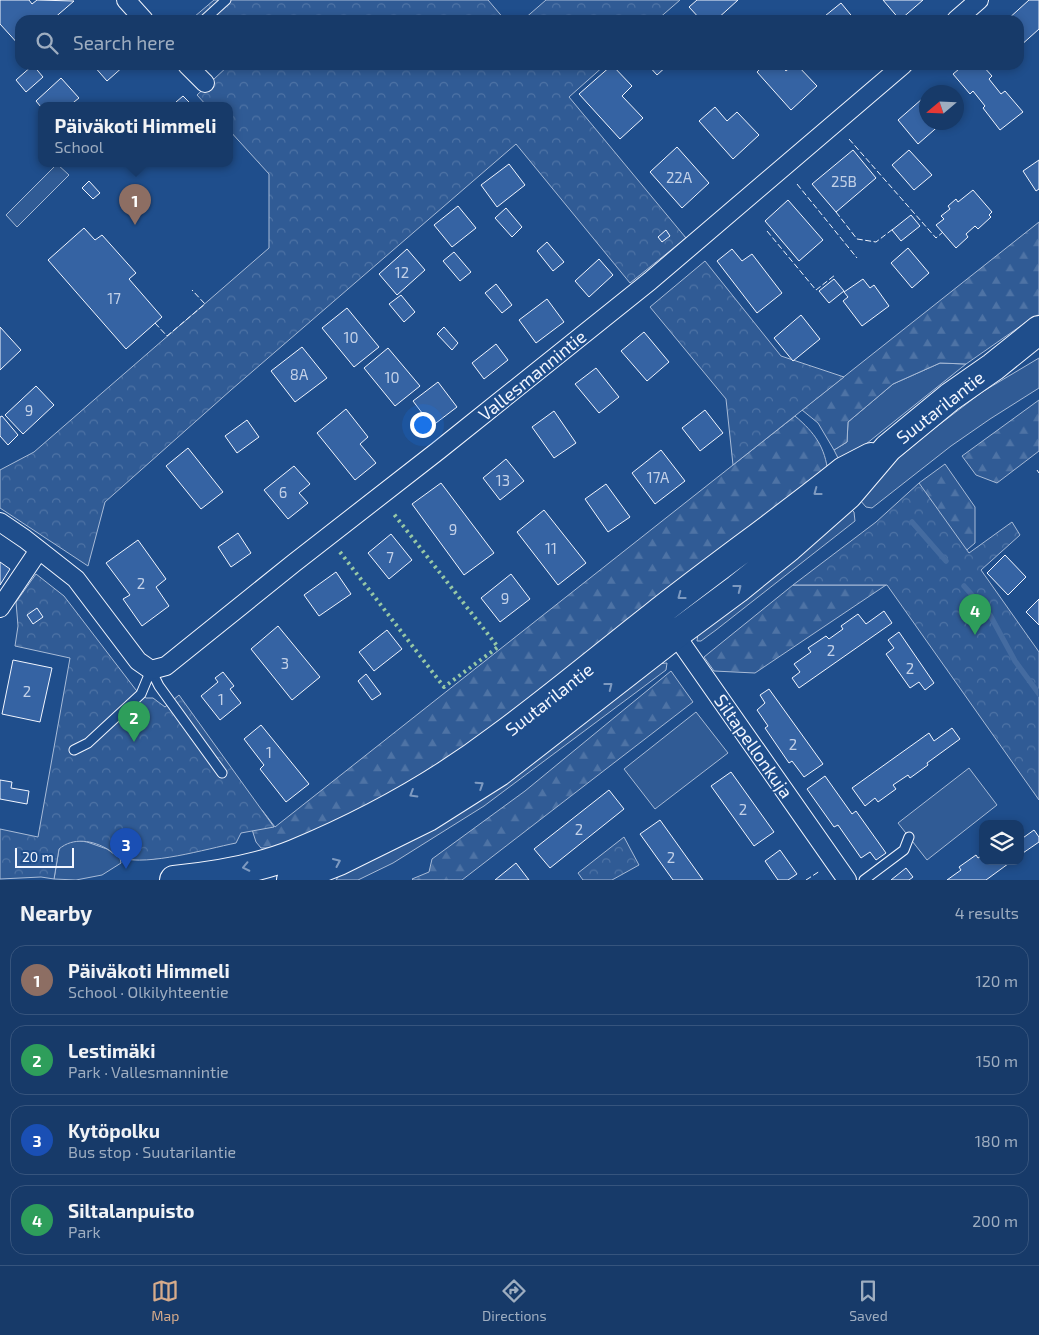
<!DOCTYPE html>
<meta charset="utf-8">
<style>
:root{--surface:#173a69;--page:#244571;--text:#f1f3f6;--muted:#9eadc0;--line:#36547d;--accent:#d6ab8b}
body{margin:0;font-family:"Exo 2",sans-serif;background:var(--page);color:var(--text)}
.controls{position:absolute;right:15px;bottom:15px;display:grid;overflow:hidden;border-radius:10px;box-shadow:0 2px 8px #0003}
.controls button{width:45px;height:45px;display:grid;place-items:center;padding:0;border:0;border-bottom:1px solid var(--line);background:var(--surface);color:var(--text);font:25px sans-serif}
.compass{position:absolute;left:919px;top:85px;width:45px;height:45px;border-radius:50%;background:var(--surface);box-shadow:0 2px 8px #0003;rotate:251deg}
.scale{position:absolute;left:15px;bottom:12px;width:59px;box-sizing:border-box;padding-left:5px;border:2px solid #f2f6ff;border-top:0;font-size:14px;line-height:18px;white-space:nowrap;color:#f2f6ff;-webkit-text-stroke:4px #1f4e8c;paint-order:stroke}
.you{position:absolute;left:422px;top:424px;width:18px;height:18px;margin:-12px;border:4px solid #fff;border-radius:50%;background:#1a73e8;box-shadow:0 0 0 8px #1a73e833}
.badge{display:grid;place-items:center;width:32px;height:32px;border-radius:50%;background:var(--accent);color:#fff;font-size:16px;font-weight:700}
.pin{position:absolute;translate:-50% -41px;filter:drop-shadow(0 1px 2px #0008)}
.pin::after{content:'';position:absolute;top:26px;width:18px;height:15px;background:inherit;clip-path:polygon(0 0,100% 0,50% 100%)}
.popup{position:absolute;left:38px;top:102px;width:195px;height:65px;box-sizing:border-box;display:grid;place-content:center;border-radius:10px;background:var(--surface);filter:drop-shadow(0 1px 4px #0005);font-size:16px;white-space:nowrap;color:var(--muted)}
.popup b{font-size:19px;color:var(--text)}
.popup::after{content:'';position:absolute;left:50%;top:100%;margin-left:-10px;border:10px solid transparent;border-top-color:var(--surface)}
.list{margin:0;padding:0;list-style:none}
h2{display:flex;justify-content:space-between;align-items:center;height:65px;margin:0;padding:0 20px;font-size:21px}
h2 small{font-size:16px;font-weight:400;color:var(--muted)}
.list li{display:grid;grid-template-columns:32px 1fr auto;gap:15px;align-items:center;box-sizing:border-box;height:70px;margin:0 10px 10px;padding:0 10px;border:1px solid var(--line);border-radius:15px}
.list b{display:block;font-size:19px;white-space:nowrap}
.list p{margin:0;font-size:16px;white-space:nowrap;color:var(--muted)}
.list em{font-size:16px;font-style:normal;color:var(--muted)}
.icon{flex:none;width:28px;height:28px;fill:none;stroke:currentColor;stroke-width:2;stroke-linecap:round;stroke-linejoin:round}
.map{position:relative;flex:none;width:1039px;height:880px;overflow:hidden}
.search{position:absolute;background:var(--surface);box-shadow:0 2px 8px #0003;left:15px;right:15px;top:15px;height:55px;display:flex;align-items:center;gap:12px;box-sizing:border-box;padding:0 18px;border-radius:15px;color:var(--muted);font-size:19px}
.sheet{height:385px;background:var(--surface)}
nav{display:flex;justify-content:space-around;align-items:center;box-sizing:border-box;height:70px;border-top:1px solid var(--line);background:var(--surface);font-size:14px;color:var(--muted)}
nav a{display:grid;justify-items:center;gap:2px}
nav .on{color:var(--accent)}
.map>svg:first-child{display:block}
.built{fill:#305b95;stroke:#a8bbd7}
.forest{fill:url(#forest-firs);stroke:#a8bbd7}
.park{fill:url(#park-crowns);stroke:#a8bbd7}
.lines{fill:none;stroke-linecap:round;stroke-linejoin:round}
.stream{stroke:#446ba0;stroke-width:5.5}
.building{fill:#3563a3;stroke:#f2f6ff}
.lane-casing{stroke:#f2f6ff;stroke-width:11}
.street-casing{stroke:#f2f6ff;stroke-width:20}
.primary-casing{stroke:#f2f6ff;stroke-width:30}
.lane{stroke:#1f4e8c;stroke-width:9}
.street{stroke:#1f4e8c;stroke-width:18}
.primary{stroke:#1f4e8c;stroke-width:28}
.hedge{stroke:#97c8a6;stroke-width:4;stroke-dasharray:2.5 4;stroke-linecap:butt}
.fence{stroke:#f2f6ff;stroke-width:1;stroke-dasharray:6 2.5;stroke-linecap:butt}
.oneway{stroke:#7e9ac0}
.labels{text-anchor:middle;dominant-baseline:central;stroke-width:4;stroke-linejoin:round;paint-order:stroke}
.number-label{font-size:15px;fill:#c3d1e8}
.street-label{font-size:18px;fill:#f2f6ff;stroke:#1f4e8c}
</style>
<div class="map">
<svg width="1039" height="880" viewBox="0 0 1039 880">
<defs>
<pattern id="forest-firs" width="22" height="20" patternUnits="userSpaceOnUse" patternTransform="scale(1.25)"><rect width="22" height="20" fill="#305b95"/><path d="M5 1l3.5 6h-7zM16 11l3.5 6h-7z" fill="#4e73a5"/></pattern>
<pattern id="park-crowns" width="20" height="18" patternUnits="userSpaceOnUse" patternTransform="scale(1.25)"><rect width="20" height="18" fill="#305b95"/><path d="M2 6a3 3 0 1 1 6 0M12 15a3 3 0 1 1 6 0" fill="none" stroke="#4e73a5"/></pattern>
</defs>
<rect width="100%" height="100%" fill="#1f4e8c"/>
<!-- built -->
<path class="built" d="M57 164 69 175 17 227 6 215Z
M1039 358V388L990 419 951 446 872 508 866 507 859 499 895 461 931 431 982 392Z
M940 363 966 364 841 464 834 450 847 442 848 422 893 384Z
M849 507 854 512 855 521 716 630 701 641H697L698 633Z
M667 663 666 670 484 806 393 863 358 880H336L342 871 656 664Z
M696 712 728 753 655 809 624 769Z
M969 768 997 805 927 860 898 823Z
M75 840 87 842 107 849 120 858 121 863 102 875 76 880 54 879 59 849 65 843Z"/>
<!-- forest -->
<path class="forest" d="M1039 222V315L1025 323 966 364 940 363 893 384 848 422 847 442 834 450 818 423 802 410Z
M1039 400V451L997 483 976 475 962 456Z
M795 416C815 433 825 447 828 473L503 727 350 819 271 848H261L256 842 248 817 262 810 275 827Z
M945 464 975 507V543L934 578 919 483Z
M793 585H886L755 673 714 671 704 657Z
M671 671 693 702 462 880H413L412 879 429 872 432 859 525 791Z"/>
<!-- park -->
<path class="park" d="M214 0H488L505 20H211L194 17Z
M546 0H680L657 20H523Z
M229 65H605L569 97 686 238 630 283 516 144 231 390 105 502 88 566 0 508V470L34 452 269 248V174L229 130V106H207L197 95Z
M705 261 781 356 844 377 733 465 726 399 650 307Z
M919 483 969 553 1012 522 1020 535 981 570 1039 652V800L887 585H793L876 522Z
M36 574 64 596 136 690 146 698H153L165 707 179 695 274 827 241 833 236 843C206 849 149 866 121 858 117 857 113 853 109 850 93 840 73 837 59 849L54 879 41 877 0 879V829L38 837 70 658 15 646 18 626 16 602Z
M624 837 639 865 612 880H583L578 873Z"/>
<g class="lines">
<!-- stream -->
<path class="stream" d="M912 522 946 561
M964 586 990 615 1015 661 1039 694"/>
</g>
<!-- building -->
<path class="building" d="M0 0H29L32 4 37 0 74 1 52 20H20V46L0 24Z
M697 0H738L716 20H701L689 7Z
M883 0H923L900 20Z
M1029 0H1039V29L1019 47V20H1007Z
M841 3 855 20H820Z
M33 65 43 77 26 92 16 80Z
M93 65H125L107 81Z
M612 65 632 86 622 96 643 118 620 139 579 94Z
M648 65H668L657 75Z
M764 65H780L786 71 793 65H797L817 86 791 110 757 72Z
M964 65H982L992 76 989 79 1001 94 1005 91 1023 112 1000 130 983 108 985 106 973 91 970 94 953 74Z
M61 78 79 98 69 106 41 107 36 101Z
M183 96 193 106H179L176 102Z
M922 99 926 104V122L942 123 918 144 898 120Z
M715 107 727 121 737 112 759 135 733 159 699 121Z
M677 147 709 183 682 208 650 172Z
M853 150 876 178 836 212 812 184Z
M909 150 932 175 914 190 892 165Z
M1039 160V189L1036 191 1023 171Z
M509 164 525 185 497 207 481 185Z
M89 181 100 193 93 199 82 188Z
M973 190 992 212 989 215 991 217 978 229 975 226 966 234 968 237 956 248 936 225 944 219 941 216 950 209 948 206 956 199 958 202Z
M788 200 823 240 799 261 765 221Z
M458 206 476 228 452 247 434 225Z
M506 208 522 227 512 237 495 218Z
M911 215 920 226 901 241 892 230Z
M84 228 95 240 102 235 136 273 129 279 162 317 126 349 48 260Z
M666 230 670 236 662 242 658 237Z
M547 242 564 262 553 271 537 251Z
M908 248 929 273 912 288 891 263Z
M407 249 425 270 397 295 379 274Z
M732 249 742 261 752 254 782 293 757 313 717 261Z
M454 252 471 272 460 281 443 261Z
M599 259 613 275 589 297 575 281Z
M834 279 844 291 829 303 819 291Z
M863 279 870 288 874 285 889 306 862 326 843 301 848 297 844 292Z
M496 284 512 305 502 313 485 293Z
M401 295 415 312 404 322 389 304Z
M547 299 564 322 536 343 519 320Z
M347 308 379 347 354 367 322 328Z
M801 315 820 339 793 361 774 338Z
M0 327 21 350 0 370Z
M444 327 458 343 452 350 437 334Z
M644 332 669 362 647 381 621 351Z
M496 344 508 360 484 379 472 363Z
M302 347 327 378 295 402 271 371Z
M388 348 420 386 395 406 364 368Z
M596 368 619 397 599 413 575 384Z
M438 382 457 407 432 426 413 401Z
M36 386 54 405 23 434 5 415Z
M346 409 368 437 360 444 376 463 355 480 317 433Z
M705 410 723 433 700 451 682 428Z
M554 411 576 443 554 458 532 427Z
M2 416 18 435 8 445 0 436V417Z
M247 420 259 437 237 453 225 436Z
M188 448 223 492 201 509 166 466Z
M661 450 685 481 655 504 632 473Z
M506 459 524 481 500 500 483 478Z
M294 466 310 484 299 493 308 503 288 519 264 490Z
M441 483 494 553 464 575 412 504Z
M606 484 630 517 608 532 585 499Z
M544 510 586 563 558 585 517 532Z
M238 533 251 553 231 567 218 547Z
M391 534 412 560 389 579 368 553Z
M138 540 166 579 156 587 169 606 142 626 123 599 130 595 106 563Z
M1005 555 1026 577 1008 595 987 573Z
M0 562 10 569 0 585Z
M336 572 351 594 319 616 304 595Z
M511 574 530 599 500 622 481 598Z
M1039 599V625L1026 612Z
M37 608 43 617 33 624 27 615Z
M884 611 892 623 799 688 792 678 800 672 794 664 811 652 808 648 826 636 829 639 843 629 841 626 858 614 866 624Z
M278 626 320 677 292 700 251 649Z
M387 630 402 649 374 671 359 652Z
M899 632 934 683 925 690 919 682 910 688 886 654 894 648 888 640Z
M13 660 52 668 40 722 2 714Z
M223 672 234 686 230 689 241 703 220 720 201 696 218 682 215 678Z
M366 674 381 694 372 700 358 681Z
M769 689 823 764 804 777 792 761 789 763 765 728 768 726 757 710 765 703 760 695Z
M261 725 309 784 286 802 260 769 264 765 244 739Z
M952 728 960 739 927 763 928 765 910 778 908 775 893 785 896 789 878 802 875 798 865 806 852 788 929 733 934 741Z
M731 772 774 832 754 846 711 786Z
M825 776 852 814 856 811 886 853 876 860 870 852 861 858 838 825 834 827 807 789Z
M0 780 12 782 11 788 29 791 27 804 0 799Z
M609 790 624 809 550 868 534 849Z
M660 820 703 880H673L640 834Z
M1034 830 1039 837V842L1020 855V840Z
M780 850 797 874 788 880H778L765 861Z
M976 855 978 858 983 855V861H1012L986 880H947L961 870 959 867Z
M516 863 529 880H495Z
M906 868 913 877 909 880H891Z"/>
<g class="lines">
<defs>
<path id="lane" d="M204 20 226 0
M151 670 159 686 222 773
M74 750 88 743 141 694 151 670
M864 880 904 850 909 837"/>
<path id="street" d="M126 0 144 20
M956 20 979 0
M187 65 205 83
M0 522 25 539 76 579 138 661 151 670 166 666 294 563 439 450 650 281 903 65
M0 608 39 550
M670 627 847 880"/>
<path id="primary" d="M174 880C214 876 257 869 294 854 366 824 437 785 499 738 552 699 602 657 653 617 716 567 782 521 844 471L871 457
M291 880 339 861 428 817 499 772 675 635 737 589 789 547 848 495 888 448 950 397 993 367 1039 330"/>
</defs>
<!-- lane casing -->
<use href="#lane" class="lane-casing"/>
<!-- street casing -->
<use href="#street" class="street-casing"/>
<!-- primary casing -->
<use href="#primary" class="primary-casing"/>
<!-- lane -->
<use href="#lane" class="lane"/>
<!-- street -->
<use href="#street" class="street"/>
<!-- primary -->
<use href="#primary" class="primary"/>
<!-- hedge -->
<path class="hedge" d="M340 552 444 687 498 647 393 513"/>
<!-- fence -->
<path class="fence" d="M849 139 936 238 943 232
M797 184 857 258
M836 212 857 239 876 242 893 229
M767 231 816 290 835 275
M155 323 167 336 205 304 192 290
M1037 470 1039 473
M806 880 820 871"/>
</g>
<!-- one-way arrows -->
<defs><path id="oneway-chevron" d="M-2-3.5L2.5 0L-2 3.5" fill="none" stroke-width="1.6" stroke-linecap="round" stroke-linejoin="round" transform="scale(1.25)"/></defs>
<g class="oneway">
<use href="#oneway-chevron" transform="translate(817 492) rotate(143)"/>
<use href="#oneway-chevron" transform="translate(738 588) rotate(-38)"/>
<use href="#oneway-chevron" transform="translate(681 596) rotate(143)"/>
<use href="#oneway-chevron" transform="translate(609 686) rotate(-38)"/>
<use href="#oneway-chevron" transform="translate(480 785) rotate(-33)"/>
<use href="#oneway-chevron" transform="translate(413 794) rotate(149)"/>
<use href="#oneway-chevron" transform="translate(337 862) rotate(-24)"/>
<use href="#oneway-chevron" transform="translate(246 867) rotate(168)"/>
</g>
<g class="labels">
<!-- number labels -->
<g class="number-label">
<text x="679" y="177">22A</text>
<text x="844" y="181">25B</text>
<text x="402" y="272">12</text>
<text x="114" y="298">17</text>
<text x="351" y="337">10</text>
<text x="299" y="374">8A</text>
<text x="392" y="377">10</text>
<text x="29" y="410">9</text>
<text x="658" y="477">17A</text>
<text x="503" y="480">13</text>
<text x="283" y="492">6</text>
<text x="453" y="529">9</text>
<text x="551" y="548">11</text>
<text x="390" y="557">7</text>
<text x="141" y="583">2</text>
<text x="505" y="598">9</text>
<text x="831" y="650">2</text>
<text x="285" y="663">3</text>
<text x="910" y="668">2</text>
<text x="27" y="691">2</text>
<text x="221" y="699">1</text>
<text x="793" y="744">2</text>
<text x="269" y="752">1</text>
<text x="743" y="809">2</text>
<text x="579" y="829">2</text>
<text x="671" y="857">2</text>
</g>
<!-- street labels -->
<g class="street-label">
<text transform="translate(532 375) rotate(-39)">Vallesmannintie</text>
<text transform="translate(940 407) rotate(-38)">Suutarilantie</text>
<text transform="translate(549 699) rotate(-38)">Suutarilantie</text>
<text transform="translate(754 746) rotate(55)">Siltapellonkuja</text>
</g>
</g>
</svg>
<div class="controls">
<button><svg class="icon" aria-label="layers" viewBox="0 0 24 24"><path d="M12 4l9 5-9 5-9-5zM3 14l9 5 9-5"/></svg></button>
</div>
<svg class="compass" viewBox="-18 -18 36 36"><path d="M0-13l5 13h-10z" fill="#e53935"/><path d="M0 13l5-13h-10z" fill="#9eadc0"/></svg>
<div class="scale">20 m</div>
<div class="you"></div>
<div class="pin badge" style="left:135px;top:225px;background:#8d6e63">1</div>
<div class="popup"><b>Päiväkoti Himmeli</b>School</div>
<div class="pin badge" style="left:134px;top:742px;background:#2e9e5b">2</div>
<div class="pin badge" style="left:126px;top:869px;background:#1a4fb4">3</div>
<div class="pin badge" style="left:975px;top:635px;background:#2e9e5b">4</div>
<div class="search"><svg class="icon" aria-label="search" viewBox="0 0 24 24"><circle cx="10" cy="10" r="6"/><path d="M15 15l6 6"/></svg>Search here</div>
</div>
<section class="sheet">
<h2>Nearby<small>4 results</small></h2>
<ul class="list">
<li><span class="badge" style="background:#8d6e63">1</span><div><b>Päiväkoti Himmeli</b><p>School · Olkilyhteentie</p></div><em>120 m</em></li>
<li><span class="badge" style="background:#2e9e5b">2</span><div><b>Lestimäki</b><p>Park · Vallesmannintie</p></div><em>150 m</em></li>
<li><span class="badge" style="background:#1a4fb4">3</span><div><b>Kytöpolku</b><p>Bus stop · Suutarilantie</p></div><em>180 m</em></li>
<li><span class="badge" style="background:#2e9e5b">4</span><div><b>Siltalanpuisto</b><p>Park</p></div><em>200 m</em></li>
</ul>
</section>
<nav>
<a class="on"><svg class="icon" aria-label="map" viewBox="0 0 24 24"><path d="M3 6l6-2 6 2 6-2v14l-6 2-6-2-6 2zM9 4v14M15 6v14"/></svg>Map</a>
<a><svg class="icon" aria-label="directions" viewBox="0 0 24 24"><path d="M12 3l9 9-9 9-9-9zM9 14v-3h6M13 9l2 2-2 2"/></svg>Directions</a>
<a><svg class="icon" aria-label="saved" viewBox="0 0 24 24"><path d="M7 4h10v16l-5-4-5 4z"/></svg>Saved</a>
</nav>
